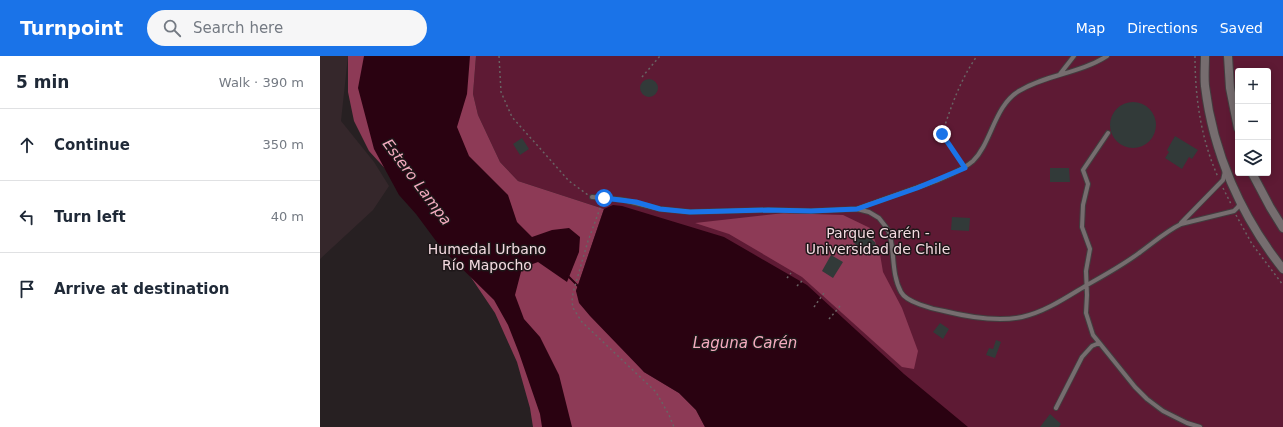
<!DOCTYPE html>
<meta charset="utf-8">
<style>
:root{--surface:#fff;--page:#f6f6f7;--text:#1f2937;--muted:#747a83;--line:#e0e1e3;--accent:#1a73e8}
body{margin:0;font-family:"DejaVu Sans",sans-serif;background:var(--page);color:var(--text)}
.controls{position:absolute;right:12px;top:12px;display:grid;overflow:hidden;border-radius:4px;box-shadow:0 2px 10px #0003}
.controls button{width:36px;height:36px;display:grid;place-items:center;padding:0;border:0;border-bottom:1px solid var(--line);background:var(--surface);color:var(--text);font:20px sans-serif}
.stop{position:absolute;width:12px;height:12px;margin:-9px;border:3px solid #1a73e8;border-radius:50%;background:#fff}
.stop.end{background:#1a73e8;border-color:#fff;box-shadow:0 1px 4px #0008}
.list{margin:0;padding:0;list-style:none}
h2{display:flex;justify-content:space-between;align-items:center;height:52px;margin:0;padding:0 16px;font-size:17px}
h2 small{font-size:13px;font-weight:400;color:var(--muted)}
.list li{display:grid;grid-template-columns:26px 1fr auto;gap:12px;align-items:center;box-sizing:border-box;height:72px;padding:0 16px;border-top:1px solid var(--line)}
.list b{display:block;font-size:15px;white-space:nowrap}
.list em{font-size:13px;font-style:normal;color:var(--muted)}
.icon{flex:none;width:22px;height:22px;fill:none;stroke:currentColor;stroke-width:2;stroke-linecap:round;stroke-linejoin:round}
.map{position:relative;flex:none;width:963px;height:371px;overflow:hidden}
header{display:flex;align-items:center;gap:24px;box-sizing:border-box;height:56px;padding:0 20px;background:var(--accent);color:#fff}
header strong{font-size:19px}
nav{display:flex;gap:22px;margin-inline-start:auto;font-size:14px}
.search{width:280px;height:36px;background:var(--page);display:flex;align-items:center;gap:10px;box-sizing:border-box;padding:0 14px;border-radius:22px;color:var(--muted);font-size:15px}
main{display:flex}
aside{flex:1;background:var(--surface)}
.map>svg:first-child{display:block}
.built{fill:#35272b}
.green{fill:#5e1a34;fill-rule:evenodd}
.forest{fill:#8d3a56}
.water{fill:#2a0211}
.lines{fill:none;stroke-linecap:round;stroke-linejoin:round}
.stream{stroke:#2a0211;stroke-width:2}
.building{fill:#323a39}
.lane-casing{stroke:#433d3f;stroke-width:6}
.street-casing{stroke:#433d3f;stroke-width:10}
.path{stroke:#696364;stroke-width:1.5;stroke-dasharray:2 3;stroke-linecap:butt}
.lane{stroke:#766d6f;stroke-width:4}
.street{stroke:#766d6f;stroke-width:8}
.route{stroke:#1a73e8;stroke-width:5}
.labels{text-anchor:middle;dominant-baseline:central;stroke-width:3;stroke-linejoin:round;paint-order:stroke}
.park-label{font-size:14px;fill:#f3dae0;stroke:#1e1719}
.water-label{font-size:15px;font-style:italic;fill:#f4abbf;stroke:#1e1719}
</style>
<header>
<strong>Turnpoint</strong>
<div class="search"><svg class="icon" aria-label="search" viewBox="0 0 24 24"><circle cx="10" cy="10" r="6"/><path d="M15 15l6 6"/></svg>Search here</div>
<nav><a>Map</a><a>Directions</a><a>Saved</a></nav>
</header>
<main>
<aside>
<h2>5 min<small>Walk · 390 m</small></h2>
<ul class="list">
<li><svg class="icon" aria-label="ahead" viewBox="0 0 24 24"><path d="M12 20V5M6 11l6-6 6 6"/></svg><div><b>Continue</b></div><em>350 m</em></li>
<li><svg class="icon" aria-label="left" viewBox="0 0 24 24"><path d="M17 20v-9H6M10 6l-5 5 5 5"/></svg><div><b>Turn left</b></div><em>40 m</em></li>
<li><svg class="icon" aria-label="arrive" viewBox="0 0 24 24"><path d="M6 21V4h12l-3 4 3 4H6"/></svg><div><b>Arrive at destination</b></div></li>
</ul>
</aside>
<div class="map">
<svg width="963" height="371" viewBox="0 0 963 371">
<rect width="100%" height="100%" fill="#272022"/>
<!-- built -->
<path class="built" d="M0 0H28L21 65 54 106 69 130 53 154 0 203Z"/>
<!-- green -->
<path class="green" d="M156 0H963V371H385L376 354 359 337 324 316 256 235 284 153 198 125 180 106 158 59 153 38ZM918 15H948V117H918Z"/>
<!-- forest -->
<path class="forest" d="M28 0H156L153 38 158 59 180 106 198 125 284 153 256 235 324 316 359 337 376 354 385 371H213L210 352 197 306 175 257 142 208 71 119 49 95 34 65 28 36Z
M464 157 523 159 550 172 560 198 563 216 582 252 598 295 594 313 582 311 482 221 409 178 375 167Z"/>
<!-- water -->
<path class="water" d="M44 0H150L147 38 137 71 149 100 188 139 197 166 212 181 232 174 249 172 260 181 259 196 247 226 218 206 202 212 195 239 204 263 220 281 239 319 252 371H222L220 358 199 297 188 269 174 244 122 193 96 158 79 139 54 93 38 32Z
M293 149 302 150 404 181 487 229 584 318 648 371H385L376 354 359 337 324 316 270 260 259 247 256 235 284 153Z"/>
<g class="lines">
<!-- stream -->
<path class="stream" d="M248 220 259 231"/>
</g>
<!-- building -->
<path class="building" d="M320 32a9 9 0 1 1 18 0a9 9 0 1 1-18 0Z
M790 69a23 23 0 1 1 46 0a23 23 0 1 1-46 0Z
M855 80 878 94 872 103 869 101 862 113 845 102 849 96 847 94Z
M202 82 209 93 200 99 193 88Z
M730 112H749L750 126H730Z
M632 161 650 162 649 175 631 174Z
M542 175 556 187 547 198 533 186Z
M511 199 523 206 513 222 502 215Z
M620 267 629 273 623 283 613 276Z
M676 284 681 286 675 302 666 299 669 292 673 293Z
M730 358 741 368 739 371H720Z"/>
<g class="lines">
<defs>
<path id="lane" d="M740 18 754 0
M788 77 763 114 768 128 763 149 762 171 770 193 766 215 767 239 766 257 773 279 815 331 827 343 843 355 867 367 880 371
M272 141 303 144 340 153 370 156 448 154 491 155 537 153 549 156 559 162 566 171 569 176C575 195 571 218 581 236 586 246 612 253 624 255 648 261 677 266 702 261 725 256 747 241 767 229 785 219 803 209 819 197 833 187 845 176 861 168L914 155 918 151 920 146
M537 153C564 143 591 134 618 124 629 119 643 114 653 105 672 86 674 50 699 35 727 18 759 18 787 0
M861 167 903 124 905 115
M736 352 762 301 772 290 779 287"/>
<path id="street" d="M885 0C885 10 884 21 885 30 893 97 921 160 963 213
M908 0 910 32 918 72
M932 117 950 151 963 172"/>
</defs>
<!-- lane casing -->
<use href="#lane" class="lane-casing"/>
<!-- street casing -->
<use href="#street" class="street-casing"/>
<!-- path -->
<path class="path" d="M179 0 181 36 192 61 249 125 268 139
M875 0C875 42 881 83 898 121
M322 21 340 0
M641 106 622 78C631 51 640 24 657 0
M903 132 912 150
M282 147 268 185 253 237 252 245 253 252 262 266 336 336 349 359 354 371
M916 159 932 188 963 229
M467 222 471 217
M477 230 483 224
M494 251 504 237
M509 263 521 249"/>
<!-- lane -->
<use href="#lane" class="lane"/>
<!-- street -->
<use href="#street" class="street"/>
</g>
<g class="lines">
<!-- route -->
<path class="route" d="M284 142 316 146 340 153 370 156 448 154 491 155 537 153 597 132 645 112 622 78"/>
</g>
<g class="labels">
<!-- park labels -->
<g class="park-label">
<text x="558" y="177">Parque Carén -<tspan x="558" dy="16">Universidad de Chile</tspan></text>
<text x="167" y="193">Humedal Urbano<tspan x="167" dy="16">Río Mapocho</tspan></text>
</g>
<!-- water labels -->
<g class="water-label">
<text transform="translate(97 126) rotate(53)">Estero Lampa</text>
<text x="425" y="287">Laguna Carén</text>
</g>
</g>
</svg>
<div class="controls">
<button>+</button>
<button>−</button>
<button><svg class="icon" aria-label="layers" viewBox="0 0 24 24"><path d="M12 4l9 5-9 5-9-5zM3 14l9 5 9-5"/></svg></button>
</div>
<div class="stop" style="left:284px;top:142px"></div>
<div class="stop end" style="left:622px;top:78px"></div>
</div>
</main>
